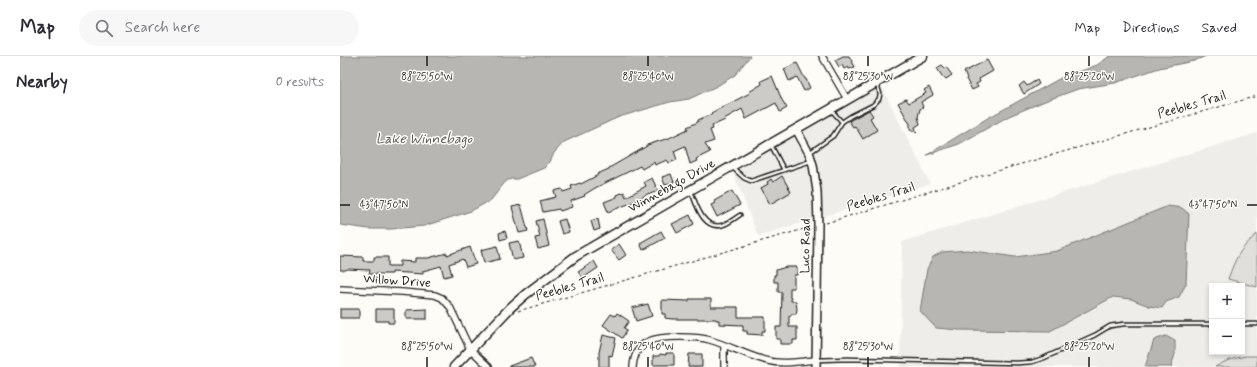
<!DOCTYPE html>
<meta charset="utf-8">
<style>
:root{--surface:#fff;--page:#f7f7f7;--text:#2b2b33;--muted:#7c7c81;--line:#e1e1e2}
body{margin:0;font-family:Mynerve,sans-serif;background:var(--page);color:var(--text)}
.controls{position:absolute;right:12px;bottom:12px;display:grid;overflow:hidden;border-radius:0px;box-shadow:0 2px 6px #0003}
.controls button{width:36px;height:36px;display:grid;place-items:center;padding:0;border:0;border-bottom:1px solid var(--line);background:var(--surface);color:var(--text);font:20px sans-serif}
.list{margin:0;padding:0;list-style:none}
h2{display:flex;justify-content:space-between;align-items:center;height:52px;margin:0;padding:0 16px;font-size:17px}
h2 small{font-size:13px;font-weight:400;color:var(--muted)}
.icon{flex:none;width:22px;height:22px;fill:none;stroke:currentColor;stroke-width:2;stroke-linecap:round;stroke-linejoin:round}
.map{position:relative;flex:none;width:917px;height:311px;overflow:hidden}
header{display:flex;align-items:center;gap:24px;box-sizing:border-box;height:56px;padding:0 20px;background:var(--surface);border-bottom:1px solid var(--line)}
header strong{font-size:19px}
nav{display:flex;gap:22px;margin-inline-start:auto;font-size:14px}
.search{width:280px;height:36px;background:var(--page);display:flex;align-items:center;gap:10px;box-sizing:border-box;padding:0 14px;border-radius:22px;color:var(--muted);font-size:15px}
main{display:flex}
aside{flex:1;background:var(--surface)}
.map>svg:first-child{display:block}
.built{fill:#eeede9;fill-rule:evenodd}
.green{fill:#e0dfdb;stroke:#7e7e7c}
.water{fill:#b7b6b2;stroke:#797876}
.building{fill:#cccbc8;stroke:#1c1c1c}
.lines{fill:none;stroke-linecap:round;stroke-linejoin:round}
.service-casing{stroke:#1c1c1c;stroke-width:5.5}
.minor-casing{stroke:#1c1c1c;stroke-width:8}
.tertiary-casing{stroke:#1c1c1c;stroke-width:10}
.secondary-casing{stroke:#1c1c1c;stroke-width:11}
.path{stroke:#1c1c1c;stroke-width:1;stroke-dasharray:3 3;stroke-linecap:butt}
.service{stroke:#fdfcf7;stroke-width:2.5}
.minor{stroke:#fdfcf7;stroke-width:5.5}
.tertiary{stroke:#fdfcf7;stroke-width:7}
.secondary{stroke:#fdfcf7;stroke-width:8}
.ticks{fill:none;stroke:#1c1c1c;stroke-width:1.5}
.labels{text-anchor:middle;dominant-baseline:central;stroke-width:3;stroke-linejoin:round;paint-order:stroke}
.street-label{font-size:13px;fill:#1c1c1c;stroke:#fdfcf7}
.water-label{font-size:14px;font-style:italic;fill:#5a5a58;stroke:#fdfcf7}
.ticks-label{font-size:10px;text-anchor:middle;fill:#1c1c1c;stroke:#fdfcf7;stroke-width:3;stroke-linejoin:round;paint-order:stroke}
</style>
<header>
<strong>Map</strong>
<div class="search"><svg class="icon" aria-label="search" viewBox="0 0 24 24"><circle cx="10" cy="10" r="6"/><path d="M15 15l6 6"/></svg>Search here</div>
<nav><a>Map</a><a>Directions</a><a>Saved</a></nav>
</header>
<main>
<aside>
<h2>Nearby<small>0 results</small></h2>
<ul class="list">
</ul>
</aside>
<div class="map">
<svg width="917" height="311" viewBox="0 0 917 311">
<rect width="100%" height="100%" fill="#fdfcf7"/>
<filter id="ink" filterUnits="userSpaceOnUse"><feTurbulence type="fractalNoise" baseFrequency=".025" numOctaves="2"/><feDisplacementMap in="SourceGraphic" scale="8" xChannelSelector="R" yChannelSelector="G"/><feConvolveMatrix kernelMatrix="1 2 1 2 8 2 1 2 1" color-interpolation-filters="sRGB"/></filter>
<g filter="url(#ink)">
<!-- built -->
<path class="built" d="M539 25 590 128 418 180 391 111Z
M917 77V311H560L562 186ZM872 230H902V296H872Z"/>
<!-- green -->
<path class="green" d="M917 178V231L888 223C896 201 899 194 917 178Z
M906 300H917V311H875C885 305 894 302 906 300Z"/>
<!-- water -->
<path class="water" d="M0 0H410L395 19 377 30 349 43 330 46 279 61 224 86 214 97 210 106 204 112 177 123H171L166 125 151 144 131 155 84 170 51 173H29L0 169Z
M770 0H866L854 5 819 12 775 27 738 33 705 45 669 60 619 88 587 99 646 63 728 18 744 14 757 9Z
M828 150 842 152 849 158 846 228 839 241 826 246 822 252 809 250 791 243 773 241 710 275 619 274 596 272 580 255 587 213 593 201 602 196 628 194 675 201 717 195Z
M826 280 835 285V298L831 311H805L814 284Z"/>
<!-- building -->
<path class="building" d="M503 0H509L515 11 509 13 508 11 504 13 502 9 499 11 495 4Z
M647 4 653 15 639 23 640 26 636 28 638 31 632 34 626 23 627 22 624 16Z
M457 7 465 23H466L470 32 464 35 457 21 449 25 444 13Z
M602 9 605 12 606 11 612 19 606 23 604 21 603 22 597 12Z
M432 20 442 44 447 52 440 56 436 47 406 63 402 53 384 63 385 64 372 70 373 73 370 74 374 85 365 88 370 96 356 103 357 105 350 108 345 90 334 95 337 104 329 107 327 104 315 109 314 106 302 113 300 110 255 132 244 139 245 140 231 145 232 151 220 155 219 153 203 156 200 145 216 141 214 135 222 133 223 136 232 133 231 130 240 127 241 128 258 119 257 118 269 113V112L307 90V89L329 82 348 73 347 71 358 66V64L372 58 371 57 410 37 409 36 422 28 421 25Z
M697 24 699 28 684 38 679 30 684 26 687 30Z
M589 31 593 39 581 46 583 51 580 53 578 61 580 68 575 71 577 77 570 73V68L558 47 566 43 569 47 586 37 584 34Z
M529 54 533 60 530 62 537 74 523 83 515 70 513 71 509 65Z
M331 118 334 126 325 129 322 121Z
M442 120 451 136 430 148 421 132 428 128 427 126 431 123 433 126Z
M312 122 318 135 310 138 309 137 296 145 268 156 264 146 277 141V139L284 136 286 141 306 130 304 126Z
M392 135 400 149 377 161 371 149 375 147 374 145Z
M181 149 188 175 179 177 172 151Z
M350 159 354 168 337 177 332 168Z
M203 163 209 190 198 193 195 182 200 181 196 165Z
M225 163 229 176 222 178 218 165Z
M258 163 260 173 254 175 251 165Z
M165 175 167 182 160 184 159 177Z
M321 175 325 182 303 194 300 187Z
M179 185 183 202 173 204 169 187Z
M279 188 286 199 279 204 271 194Z
M157 190 160 203 144 207 141 194Z
M130 191 136 208 126 211 123 203 109 208 112 219 104 221 101 210 83 215V218L52 216V218H29L30 214 7 213 6 214H0V200L23 201V205H34V201H48V210H60V205L75 206V202H88L107 197V199Z
M254 205 258 212 243 222 238 216Z
M446 211H457V219H454V232H450V242H451V245H456L457 253 456 258H451V260H449V271H457V284H453V288H440V283H436V271H441L442 236H438V226H434V219H436V214Z
M349 243H371V251H398V261H425V275H422V279L407 278V275H403V269L379 268V264H376V263H332L325 262V258H322V244L349 245Z
M308 248 312 260 296 265 292 252Z
M0 253H19V262H0Z
M36 253H54V267H48V265H36Z
M87 253V263H66V254Z
M277 257 289 265 284 272 287 274 282 282 263 269 271 258 275 260Z
M263 279 276 282 272 300 269 299V311H259V296Z
M326 297H334V309H313V300H319L320 298 326 299Z
M349 298H362V311H348Z
M191 302 195 311H169V310Z"/>
<g class="lines">
<defs>
<path id="service" d="M492 55 502 66
M431 89 444 114
M469 97 493 80 502 66 511 60 533 49 539 43 540 38 537 28
M393 112 404 122 411 125 471 105
M351 135C356 148 363 175 383 169 389 167 395 162 400 159
M902 268H917
M477 304 507 303 677 307 692 306 704 302 755 279 770 270 784 268H872"/>
<path id="minor" d="M482 0 507 43
M0 233 62 236 95 239 102 242 110 251 130 293 149 311
M293 311C295 282 317 281 340 281 350 281 360 281 370 284 390 290 408 300 428 305 443 309 461 305 476 304
M384 311V289"/>
<path id="tertiary" d="M456 73 470 99 473 109 477 135 478 169 476 311"/>
<path id="secondary" d="M114 311 171 251 186 238 236 200 583 0"/>
</defs>
<!-- service casing -->
<use href="#service" class="service-casing"/>
<!-- minor casing -->
<use href="#minor" class="minor-casing"/>
<!-- tertiary casing -->
<use href="#tertiary" class="tertiary-casing"/>
<!-- secondary casing -->
<use href="#secondary" class="secondary-casing"/>
<!-- path -->
<path class="path" d="M486 167 650 117 917 40
M178 255 471 171"/>
<!-- service -->
<use href="#service" class="service"/>
<!-- minor -->
<use href="#minor" class="minor"/>
<!-- tertiary -->
<use href="#tertiary" class="tertiary"/>
<!-- secondary -->
<use href="#secondary" class="secondary"/>
</g>
</g>
<!-- ticks -->
<path class="ticks" d="M87 0V10M308 0V10M528 0V10M749 0V10M0 149H10M907 149H917M87 301V311M308 301V311M528 301V311M749 301V311"/>
<g class="labels">
<!-- street labels -->
<g class="street-label">
<text transform="translate(852 49) rotate(-16)">Peebles Trail</text>
<text transform="translate(332 130) rotate(-29)">Winnebago Drive</text>
<text transform="translate(541 141) rotate(-17)">Peebles Trail</text>
<text transform="translate(466 190) rotate(-89)">Luco Road</text>
<text transform="translate(57 225) rotate(4)">Willow Drive</text>
<text transform="translate(230 231) rotate(-16)">Peebles Trail</text>
</g>
<!-- water labels -->
<g class="water-label">
<text x="84" y="83">Lake Winnebago</text>
</g>
</g>
<g class="ticks-label">
<text x="87" y="24">88°25'50"W</text>
<text x="308" y="24">88°25'40"W</text>
<text x="528" y="24">88°25'30"W</text>
<text x="749" y="24">88°25'20"W</text>
<text x="44" y="152">43°47'50"N</text>
<text x="873" y="152">43°47'50"N</text>
<text x="87" y="294">88°25'50"W</text>
<text x="308" y="294">88°25'40"W</text>
<text x="528" y="294">88°25'30"W</text>
<text x="749" y="294">88°25'20"W</text>
</g>
</svg>
<div class="controls">
<button>+</button>
<button>−</button>
</div>
</div>
</main>
